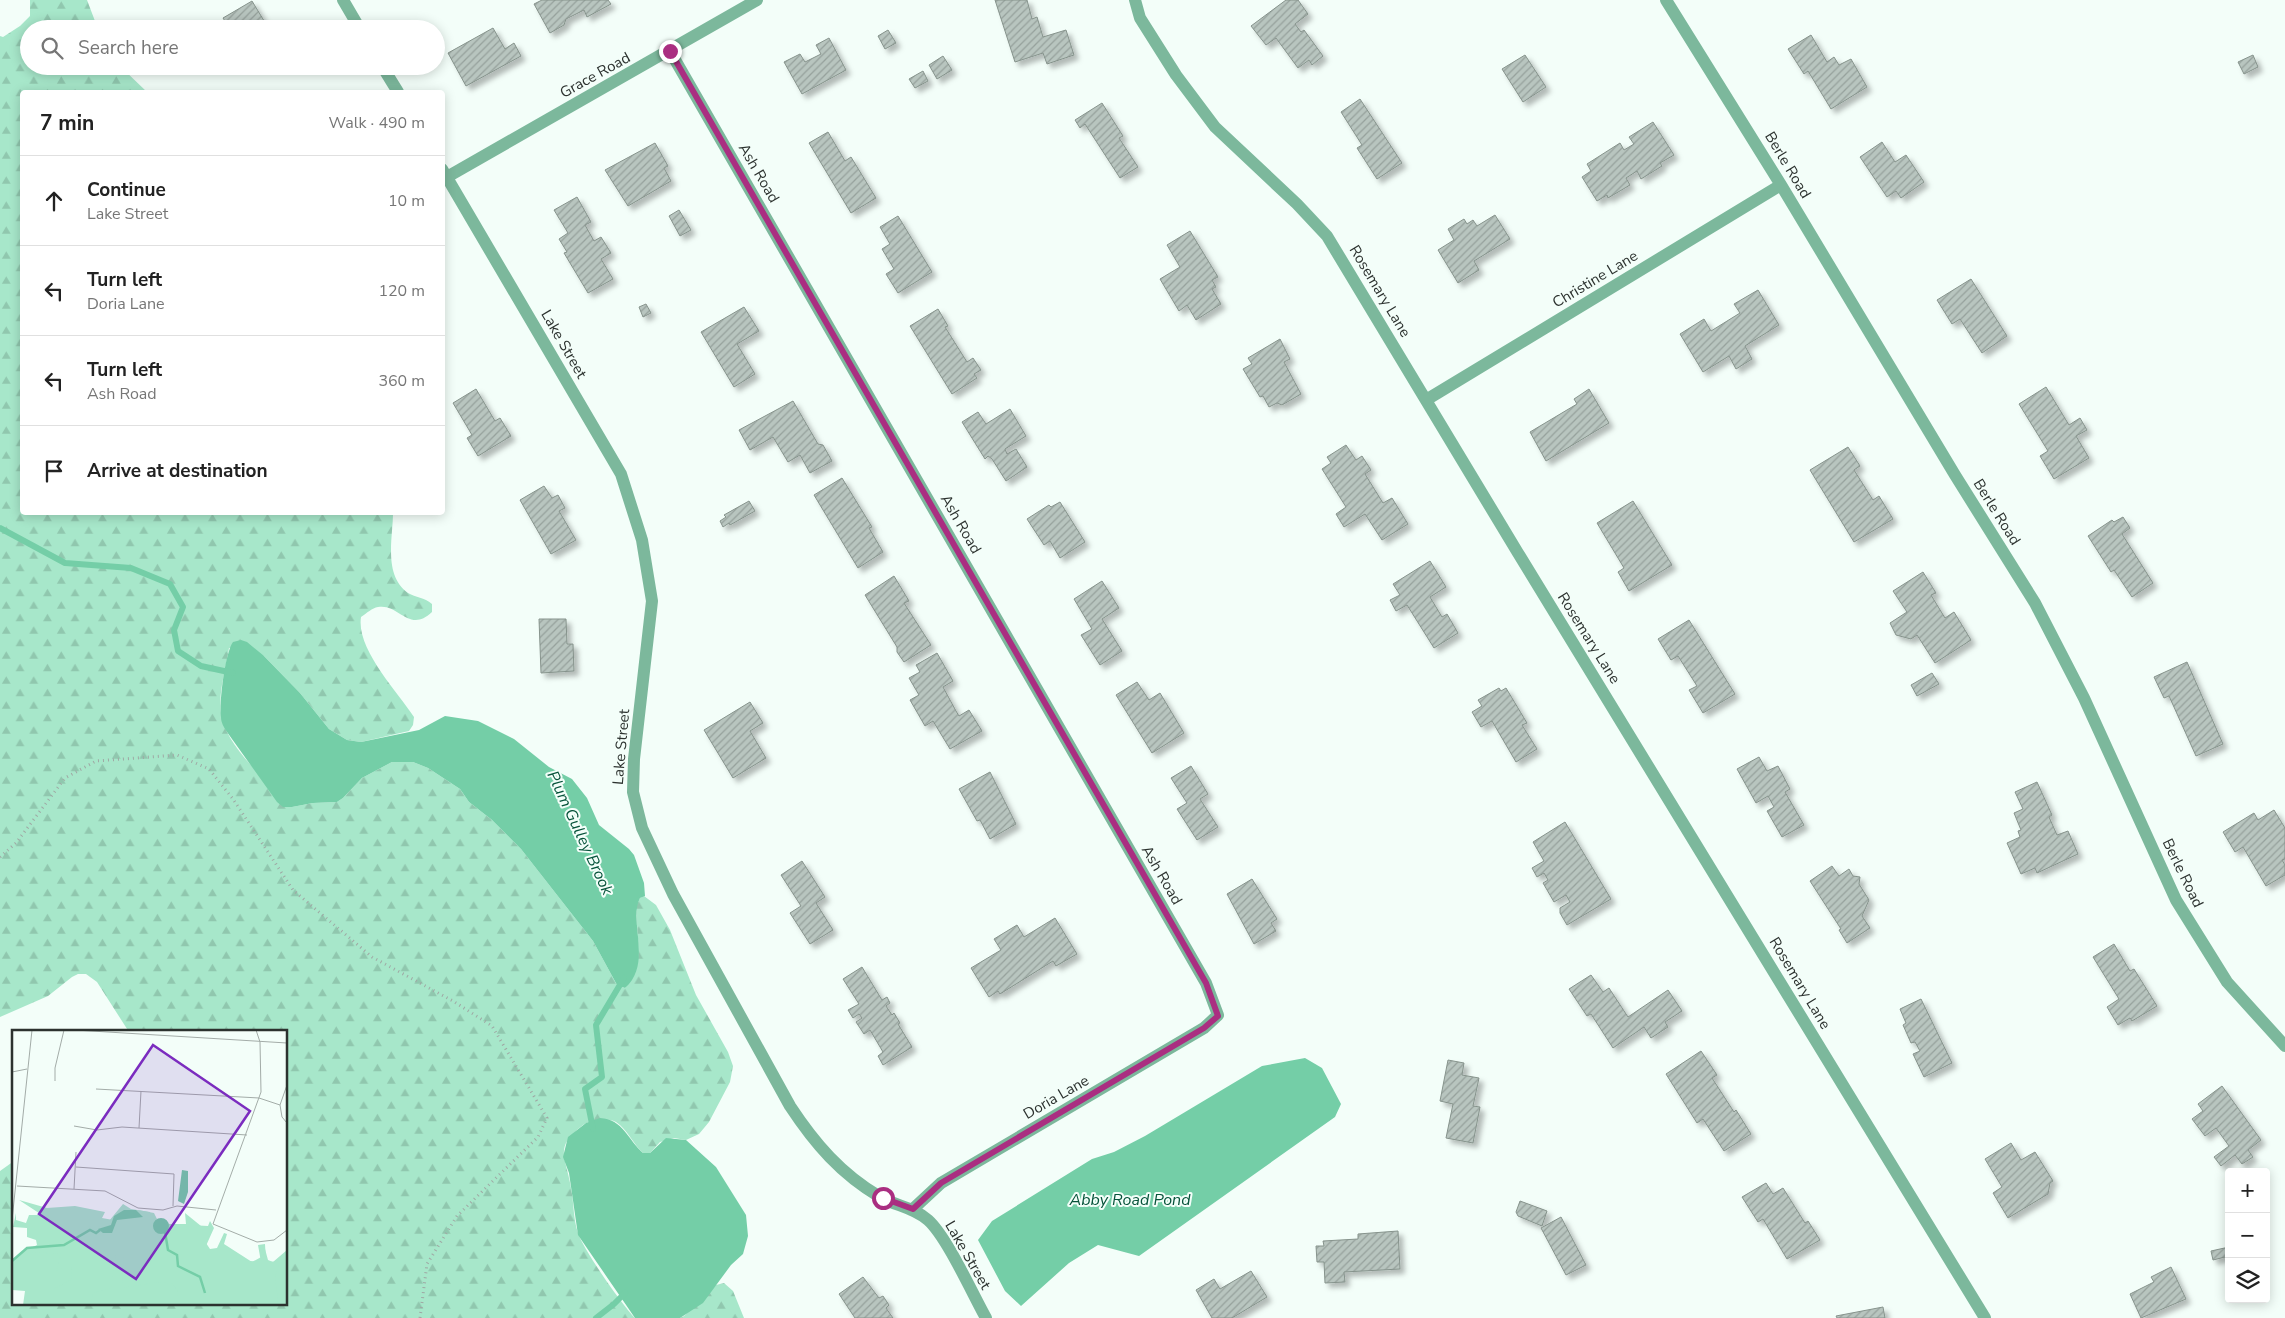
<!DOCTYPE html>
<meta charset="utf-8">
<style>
:root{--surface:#fff;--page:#f6f6f6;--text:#222;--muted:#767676;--line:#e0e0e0}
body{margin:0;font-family:"Nunito Sans",sans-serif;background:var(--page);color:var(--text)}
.controls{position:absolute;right:15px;bottom:15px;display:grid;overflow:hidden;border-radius:5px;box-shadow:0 2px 12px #0003}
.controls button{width:45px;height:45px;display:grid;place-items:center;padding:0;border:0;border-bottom:1px solid var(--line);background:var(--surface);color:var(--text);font:25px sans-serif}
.stop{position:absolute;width:15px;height:15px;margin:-11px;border:4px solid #aa2e81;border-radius:50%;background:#fff}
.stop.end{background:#aa2e81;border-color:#fff;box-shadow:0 1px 5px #0008}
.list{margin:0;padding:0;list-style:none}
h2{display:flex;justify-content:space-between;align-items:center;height:65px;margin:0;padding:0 20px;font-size:21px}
h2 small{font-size:16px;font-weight:400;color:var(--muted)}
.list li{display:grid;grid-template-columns:32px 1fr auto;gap:15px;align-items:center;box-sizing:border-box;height:90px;padding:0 20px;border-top:1px solid var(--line)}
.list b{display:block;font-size:19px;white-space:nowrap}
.list p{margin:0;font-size:16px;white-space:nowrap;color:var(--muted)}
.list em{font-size:16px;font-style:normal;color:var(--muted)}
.icon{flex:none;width:28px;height:28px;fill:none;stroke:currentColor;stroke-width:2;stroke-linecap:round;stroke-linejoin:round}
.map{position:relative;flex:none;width:2285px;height:1318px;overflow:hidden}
.search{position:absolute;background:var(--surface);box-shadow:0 2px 12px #0003;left:20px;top:20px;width:425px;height:55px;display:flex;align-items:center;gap:12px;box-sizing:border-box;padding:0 18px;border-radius:28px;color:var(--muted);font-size:19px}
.panel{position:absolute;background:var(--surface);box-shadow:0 2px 12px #0003;left:20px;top:90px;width:425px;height:425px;border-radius:5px}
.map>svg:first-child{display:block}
.forest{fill:url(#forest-firs)}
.water{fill:#74cea7}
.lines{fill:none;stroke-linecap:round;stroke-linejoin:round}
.stream{stroke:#74cea7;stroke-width:6}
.building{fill:url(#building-hatch);stroke:#86938c;filter:url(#shadow)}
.path{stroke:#9fa8a4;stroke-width:3;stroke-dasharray:1 4;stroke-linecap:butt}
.minor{stroke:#7cb89c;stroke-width:12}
.route{stroke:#aa2e81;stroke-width:6}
.labels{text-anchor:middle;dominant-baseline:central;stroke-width:4;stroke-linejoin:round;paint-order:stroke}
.street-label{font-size:15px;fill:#2c322f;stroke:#f3fef9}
.water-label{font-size:16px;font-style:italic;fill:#06533a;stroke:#f3fef9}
.inset-river{fill:none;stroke:#74cea7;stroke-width:2.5}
.inset-road{fill:none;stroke:#a3aca8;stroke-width:1}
.view{fill:#7b2cbf;fill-opacity:0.15;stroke:#7b2cbf;stroke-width:2.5}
.inset-edge{fill:none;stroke:#2c322f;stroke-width:2.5}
</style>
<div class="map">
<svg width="2285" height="1318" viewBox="0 0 2285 1318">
<defs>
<pattern id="forest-firs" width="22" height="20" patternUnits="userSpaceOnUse" patternTransform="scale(1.25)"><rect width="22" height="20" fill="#a7e7ca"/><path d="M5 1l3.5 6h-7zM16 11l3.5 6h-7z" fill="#90c7ae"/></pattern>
<pattern id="building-hatch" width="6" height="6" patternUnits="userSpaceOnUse" patternTransform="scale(1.25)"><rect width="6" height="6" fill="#b8c5bf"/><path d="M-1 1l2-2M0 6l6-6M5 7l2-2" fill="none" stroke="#96a19c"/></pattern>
<filter id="shadow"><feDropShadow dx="4.5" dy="4.5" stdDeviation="2.5" flood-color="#0004"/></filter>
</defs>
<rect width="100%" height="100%" fill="#f3fef9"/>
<!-- forest -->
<path class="forest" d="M30 0H87L98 29H29V66H120L147 92H22V512L393 513C393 538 383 575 408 593 416 598 424 597 432 604V612C409 634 399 603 378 607 372 608 367 613 361 617 356 649 397 691 414 717L413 725 409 731 361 742 347 740 329 729 300 693 264 656 229 648C226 669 218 692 221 713 224 745 270 784 292 807L313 803 337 802 343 798 362 778 392 762H413L428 768 460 789 469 802 492 820 521 849 593 941 617 985 625 988C648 962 634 935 637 904L640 898 644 896 656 905 670 930 696 995 728 1052 733 1066 730 1082 709 1122 699 1134 686 1140 674 1138 660 1142 650 1153H643C633 1144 628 1130 616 1122 607 1117 591 1119 583 1125 553 1148 566 1156 571 1188 574 1203 573 1218 578 1233 583 1249 622 1305 635 1318H0V1171L14 1161V1304H286V1032H129L97 982 86 974H78L72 977 48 996 0 1017V36L3 37 20 26 30 16Z
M724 1283 733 1291 744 1318H680L684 1316 716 1285Z"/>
<!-- water -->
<path class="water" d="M241 640 247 642 264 656 300 693 329 729 347 740 361 742 419 730 445 716 478 721 514 739 549 767 572 779 587 798 599 825 629 849 634 855 644 883 645 896 640 898C628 921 653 963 625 988L617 985 593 941 521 849 492 820 469 802 460 789 428 768 413 762H392L362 778 343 798 337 802 313 803 292 807H283L277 802 227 732C224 727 221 723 221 717 219 703 225 653 233 642Z
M1305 1058 1322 1068 1341 1104 1335 1117 1139 1256 1098 1245 1069 1263 1021 1306 1005 1291 978 1240 992 1221 1092 1159 1114 1152 1145 1136 1262 1066Z
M600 1118C623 1119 628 1140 643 1153H650L666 1138 686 1140 716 1167 746 1215 748 1236 743 1254 731 1265 703 1303 680 1318H635L578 1235 569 1173 563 1157 568 1137 586 1123Z"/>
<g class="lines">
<!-- stream -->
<path class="stream" d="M0 528 65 563 131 568 170 584 183 607 174 630 178 651 201 666 233 673
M593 1129 585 1089 602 1077 596 1025 624 978
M596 1318 614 1304 625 1293"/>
</g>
<!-- building -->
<path class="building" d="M542 0H608L611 4 587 17 584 10 566 19 564 25 550 33 534 4Z
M995 0H1027L1032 19 1037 17 1043 37 1066 30 1074 55 1047 64 1043 53 1015 62Z
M1286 0H1298L1308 14 1295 24 1301 32 1304 30 1323 56 1312 65 1309 60 1298 68 1276 38 1266 45 1251 26Z
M252 1 269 29H230L223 18Z
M493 28 505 49 514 43 521 56 466 86 448 53Z
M888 30 896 43 885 49 878 36Z
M1811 35 1827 62 1834 57 1839 65 1851 59 1867 87 1831 109 1808 71 1804 74 1788 49Z
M829 38 846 70 802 94 784 62 800 54 805 62 821 54 816 45Z
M1525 55 1546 87 1523 102 1502 69Z
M2253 55 2258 67 2244 74 2238 62Z
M943 56 952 70 937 79 929 65Z
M923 71 928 81 915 88 909 79Z
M1360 99 1402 163 1377 179 1357 148 1362 145 1341 112Z
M1102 103 1123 136 1119 138 1138 167 1120 178 1085 124 1080 128 1075 120Z
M1653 122 1674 155 1660 163 1662 166 1641 179 1637 171 1626 178 1630 185 1608 198 1607 195 1597 201 1582 177 1591 171 1587 164 1620 143 1624 150 1634 144 1629 137Z
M828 132 845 161 851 157 876 198 851 213 809 143Z
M1882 142 1895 162 1906 155 1924 182 1901 198 1896 191 1887 197 1860 157Z
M655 143 668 166 664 168 671 181 628 206 605 170Z
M577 197 591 222 585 225 594 241 601 237 611 253 601 259 613 279 588 293 564 253 567 252 559 239 568 233 554 210Z
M679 210 691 230 680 236 669 216Z
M1495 215 1510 239 1474 261 1479 270 1458 283 1438 250 1454 240 1448 229 1464 219 1467 224 1473 220 1477 226Z
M898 216 932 272 898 293 886 274 894 269 882 249 890 244 880 227Z
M1190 231 1218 277 1212 280 1216 287 1212 289 1221 304 1196 320 1187 305 1179 311 1160 279 1180 267 1167 245Z
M1971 279 2007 336 1982 353 1960 319 1952 324 1937 300Z
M1758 290 1779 325 1745 346 1752 359 1736 369 1729 356 1703 372 1680 334 1704 319 1711 331 1740 313 1734 304Z
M646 304 651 313 643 317 639 307Z
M744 307 759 331 737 344 755 374 734 387 701 332Z
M938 309 948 326 945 327 967 362 973 358 981 370 974 374 977 378 952 394 910 326Z
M1280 339 1290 359 1284 362 1301 394 1282 405 1277 403 1269 407 1263 396 1260 397 1243 369 1252 364 1248 358Z
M2046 387 2069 425 2080 418 2087 430 2076 436 2089 458 2054 479 2040 456 2048 451 2019 404Z
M476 389 495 421 500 418 511 436 478 456 467 438 472 435 453 403Z
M1589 389 1609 423 1546 461 1530 432 1577 404 1574 399Z
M793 401 818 444 823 445 832 461 810 473 800 455 788 462 773 437 750 450 739 430Z
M1010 409 1026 436 1005 449 1007 454 1016 449 1027 467 1006 481 992 459 988 456 985 459 962 422 978 412 986 424Z
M1346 445 1356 460 1362 456 1371 470 1365 474 1383 503 1392 498 1408 524 1382 540 1365 514 1344 527 1336 514 1346 507 1322 469 1331 463 1327 457Z
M1848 447 1860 466 1854 470 1873 500 1879 496 1893 519 1854 542 1810 470Z
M842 478 872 527 869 528 883 552 858 568 814 495Z
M544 486 552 498 558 495 565 508 559 511 576 540 551 554 520 500Z
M749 501 755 511 730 525 729 523 723 527 720 521 726 517 724 515Z
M1633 501 1672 565 1629 591 1618 572 1624 568 1597 523Z
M1060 502 1085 542 1060 558 1050 541 1044 545 1027 519 1049 505 1051 507Z
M2123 517 2130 528 2122 534 2153 583 2132 597 2114 570 2111 572 2088 536 2112 520 2114 522Z
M1430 561 1446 587 1430 597 1442 617 1447 614 1458 633 1434 648 1407 605 1396 611 1390 600 1400 595 1393 584Z
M1923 572 1936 593 1931 595 1945 618 1954 612 1971 640 1935 663 1917 635 1911 639 1896 635 1890 623 1907 612 1893 591Z
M894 576 909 601 904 603 931 645 904 662 897 652V647L865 595Z
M1102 581 1119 608 1102 619 1122 651 1100 665 1081 635 1092 629 1074 599Z
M539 619H566L567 644H573L574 671 541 673Z
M1689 620 1735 694 1703 713 1689 690 1697 686 1678 656 1671 660 1658 639Z
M937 653 953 681 943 687 956 711 959 716 969 710 982 731 950 749 933 721 925 726 910 700 919 695 909 678 920 672 916 665Z
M2187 662 2223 744 2196 756 2169 696 2164 698 2154 677Z
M1932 673 1939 684 1917 696 1911 685Z
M1137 682 1149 700 1160 693 1184 733 1152 753 1116 695Z
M1499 688 1501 691 1506 688 1527 723 1522 725 1537 749 1516 762 1492 721 1481 727 1472 712 1482 706 1478 700Z
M750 702 763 723 750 731 766 758 733 778 704 730Z
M1759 757 1767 771 1778 766 1790 789 1785 792 1804 825 1782 837 1767 811 1774 807 1768 796 1756 803 1737 769Z
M1191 766 1208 794 1200 799 1218 827 1197 840 1177 809 1187 803 1171 778Z
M990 772 1016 824 990 839 980 820 977 821 959 789Z
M2037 782 2052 815 2049 817 2057 835 2068 831 2078 854 2037 873 2035 868 2021 874 2007 843 2020 837 2018 831 2021 830 2014 813 2023 809 2015 792Z
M2274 810 2285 828V859L2282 860 2285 865V875L2266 886 2243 847 2235 852 2223 832 2254 813 2258 820Z
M1565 822 1611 899 1567 925 1560 913V908L1570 902 1566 895 1554 902 1543 883 1548 880 1544 873 1537 877 1532 868 1544 861 1533 842Z
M802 861 825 897 816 903 833 930 810 944 790 913 801 906 781 875Z
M1832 866 1839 876 1849 869 1853 876 1860 877 1859 884 1869 900 1862 916 1870 928 1847 943 1839 930 1841 929 1810 881Z
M1252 879 1277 919 1271 923 1276 931 1254 944 1227 894Z
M1055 918 1077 954 1056 966 1053 961 1000 994 998 991 989 997 971 968 1001 950 994 939 1017 925 1024 937Z
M2114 944 2130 971 2134 969 2157 1006 2132 1021 2130 1018 2118 1025 2107 1007 2119 999 2093 957Z
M862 967 882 1000 887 997 890 1003 886 1006 892 1015 894 1013 900 1023 898 1024 912 1047 883 1065 878 1056 883 1052 870 1030 864 1034 856 1022 862 1018 859 1014 853 1018 848 1010 859 1004 843 979Z
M1591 975 1603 992 1609 988 1628 1017 1668 990 1682 1011 1665 1022 1668 1027 1651 1038 1644 1027 1613 1048 1591 1014 1587 1016 1569 989Z
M1921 999 1952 1063 1924 1077 1913 1054 1920 1051 1915 1042 1911 1043 1903 1025 1906 1023 1900 1009Z
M1701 1051 1717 1075 1712 1078 1734 1112 1736 1110 1751 1134 1724 1151 1703 1119 1697 1123 1666 1074Z
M1448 1060 1464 1063 1462 1075 1479 1078 1473 1106 1480 1107 1473 1143 1446 1138 1453 1104 1440 1101Z
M2222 1086 2261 1140 2248 1150 2253 1157 2242 1164 2235 1155 2221 1166 2214 1157 2229 1146 2216 1128 2205 1136 2192 1119 2203 1111 2198 1104Z
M2011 1143 2021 1160 2035 1152 2053 1181 2050 1183 2048 1194 2008 1218 1993 1193 2002 1187 1985 1159Z
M1766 1183 1773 1194 1783 1188 1805 1223 1808 1221 1820 1240 1787 1259 1763 1219 1758 1222 1742 1197Z
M1520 1201 1547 1211 1542 1226 1518 1216 1516 1212Z
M1561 1217 1586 1265 1566 1275 1541 1228Z
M1398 1231 1400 1269 1344 1272 1345 1282 1325 1283 1324 1262H1317L1316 1246H1324L1323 1241 1358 1239V1234Z
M2229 1247V1275L2225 1257 2213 1260 2211 1251Z
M2171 1267 2186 1299 2141 1318 2130 1294 2154 1282 2151 1277Z
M1251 1271 1267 1297 1232 1318H1212L1196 1290 1214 1279 1220 1289Z
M863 1277 879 1298 883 1296 889 1305 886 1308 893 1318H855L839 1294Z
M1883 1307 1885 1318H1837L1836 1316Z"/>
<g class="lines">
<!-- path -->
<path class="path" d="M0 857 16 843 65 778 96 761 177 755 209 769 233 799 293 890 372 957 453 1001 492 1026 547 1118 538 1137 457 1216 427 1264 420 1318"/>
<!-- minor -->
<path class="minor" d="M343 0 360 29
M1135 0 1140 18 1176 75 1215 127 1297 204 1327 236 1518 553 1985 1318
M1666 0 1781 185 1955 475 2035 603 2084 698 2176 900 2227 982 2285 1046
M670 51 1206 983 1218 1015 1204 1028 941 1183 913 1209
M382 66 398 92
M442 169 621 474 642 540 652 601 634 759 633 792 642 828 673 894 790 1106C815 1144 841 1174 880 1197 896 1206 913 1207 928 1220 947 1237 972 1293 986 1318
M447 177 757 0
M1426 400 1781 185"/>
</g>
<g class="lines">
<!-- route -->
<path class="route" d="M670 51 1206 983 1218 1016 1204 1028 941 1183 913 1209 883 1198"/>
</g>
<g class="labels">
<!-- street labels -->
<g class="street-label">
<text transform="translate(595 75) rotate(-29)">Grace Road</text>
<text transform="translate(1788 165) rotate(59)">Berle Road</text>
<text transform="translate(759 173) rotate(60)">Ash Road</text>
<text transform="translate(1595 279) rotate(-31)">Christine Lane</text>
<text transform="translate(1380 291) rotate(59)">Rosemary Lane</text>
<text transform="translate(564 344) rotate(60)">Lake Street</text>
<text transform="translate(1997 512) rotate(58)">Berle Road</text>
<text transform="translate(961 524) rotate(60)">Ash Road</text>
<text transform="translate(1589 638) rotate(58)">Rosemary Lane</text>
<text transform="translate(621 747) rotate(-85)">Lake Street</text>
<text transform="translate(2183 873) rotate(64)">Berle Road</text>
<text transform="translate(1162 875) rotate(60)">Ash Road</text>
<text transform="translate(1800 983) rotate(59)">Rosemary Lane</text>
<text transform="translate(1056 1097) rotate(-30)">Doria Lane</text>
<text transform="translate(968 1255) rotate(60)">Lake Street</text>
</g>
<!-- water labels -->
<g class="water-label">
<text transform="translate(580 833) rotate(65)">Plum Gulley Brook</text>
<text x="1130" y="1200">Abby Road Pond</text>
</g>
</g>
<!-- overview -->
<g transform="translate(12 1030)">
<rect width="275" height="275" fill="#f3fef9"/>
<path d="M111 174 119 179 138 182 140 193 196 196 198 191 202 198 189 227 249 232 246 215 253 214 254 232 275 231V275H11L13 261 0 260V231L16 218H25V208L97 191Z" fill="#a7e7ca"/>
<path d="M7 170 35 178 63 176 93 182 90 188 101 190 98 195 86 199 92 203H100L106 189 129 187 126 180 142 183 145 189 139 199 156 202 158 194H174L173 183 189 196 200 197 194 213 198 219 205 218 212 203 215 204 212 214 240 232 251 226 253 219 256 230 261 232 275 220V232L268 233 263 246 266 272 264 275H164L166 262 161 254 147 252 110 258 112 227 104 225 99 258 81 263 79 275H67V259H42L60 249 59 237H51L44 242 49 224 20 222 19 218 25 215 24 210 15 207V198L1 197 4 183V190L14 193 17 185H30Z" fill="#a7e7ca"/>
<path d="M170 140 176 141V162L172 174 166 171ZM112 180H124L131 187 105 190 100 203H91L86 199 99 195 102 186ZM141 196a8 8 0 1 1 16 0a8 8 0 1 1-16 0Z" fill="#74cea7"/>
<path class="inset-river" d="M153 202 156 220 165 225 166 236 188 247 193 263M0 231 15 218 52 215 78 200 84 203 88 200"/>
<path class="inset-road" d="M63 0 275 13M244 0 248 12 249 62 201 194 245 212 262 210 275 200M0 42 15 39M43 51V38L52 0M275 55 268 75 270 87 275 93M84 59 247 68 268 75M62 96 85 100 110 97 235 105M127 98 129 61M64 137 162 144 161 176M5 156 93 161 126 178 151 180 165 176 204 180M62 159 64 122M0 190 20 0"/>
<path class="view" d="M141 15 238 81 124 249 27 184Z"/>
<rect width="275" height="275" class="inset-edge"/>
</g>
</svg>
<div class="controls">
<button>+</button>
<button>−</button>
<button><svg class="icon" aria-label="layers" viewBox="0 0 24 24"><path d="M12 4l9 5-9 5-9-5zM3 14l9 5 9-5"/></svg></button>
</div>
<div class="stop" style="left:883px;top:1198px"></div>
<div class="stop end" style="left:670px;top:51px"></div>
<div class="search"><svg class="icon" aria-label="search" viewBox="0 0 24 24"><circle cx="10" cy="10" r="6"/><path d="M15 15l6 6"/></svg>Search here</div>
<section class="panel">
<h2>7 min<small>Walk · 490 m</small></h2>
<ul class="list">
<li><svg class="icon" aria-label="ahead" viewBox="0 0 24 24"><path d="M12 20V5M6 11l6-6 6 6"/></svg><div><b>Continue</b><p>Lake Street</p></div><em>10 m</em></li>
<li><svg class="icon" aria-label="left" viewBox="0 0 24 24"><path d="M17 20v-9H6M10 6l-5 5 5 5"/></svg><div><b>Turn left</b><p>Doria Lane</p></div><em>120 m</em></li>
<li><svg class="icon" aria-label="left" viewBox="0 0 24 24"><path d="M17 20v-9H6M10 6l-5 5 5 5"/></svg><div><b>Turn left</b><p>Ash Road</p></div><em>360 m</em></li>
<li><svg class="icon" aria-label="arrive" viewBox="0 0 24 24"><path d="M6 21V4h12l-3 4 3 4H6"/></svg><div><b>Arrive at destination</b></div></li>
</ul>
</section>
</div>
